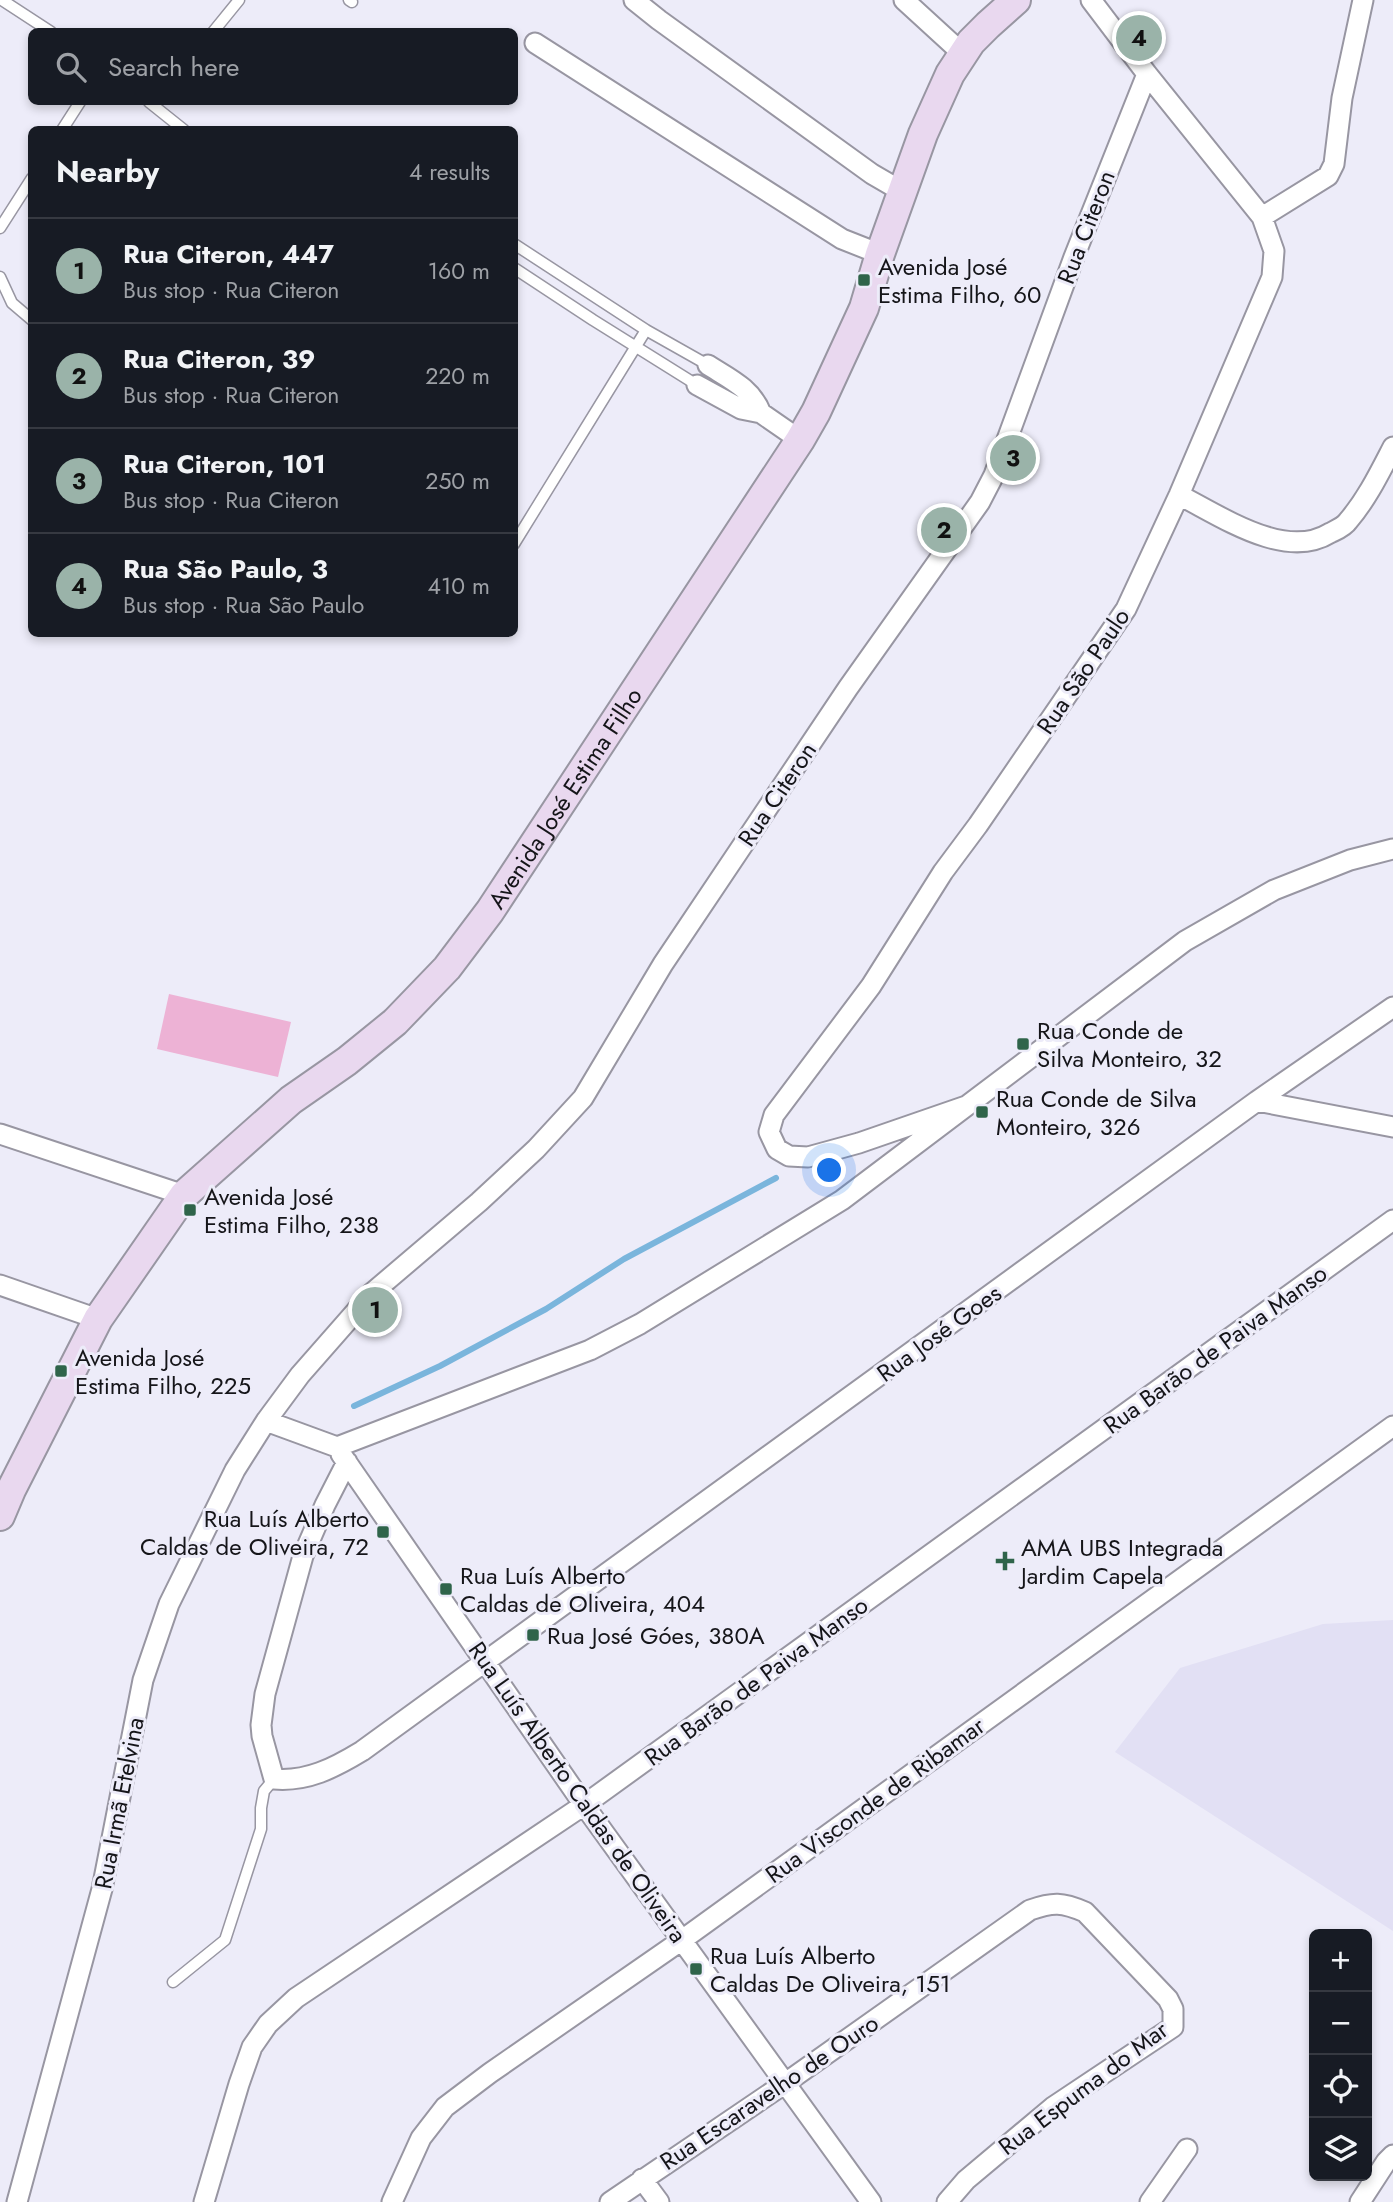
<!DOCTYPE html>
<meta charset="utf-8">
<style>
:root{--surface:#171b24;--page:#242831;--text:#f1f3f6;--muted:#9ea1a6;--line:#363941;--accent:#9ab3a9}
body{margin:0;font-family:Jost,sans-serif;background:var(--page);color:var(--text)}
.controls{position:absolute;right:21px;bottom:21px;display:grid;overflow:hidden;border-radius:10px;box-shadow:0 4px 10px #0003}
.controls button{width:63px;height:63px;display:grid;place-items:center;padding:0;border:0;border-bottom:2px solid var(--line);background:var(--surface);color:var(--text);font:35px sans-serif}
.you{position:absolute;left:830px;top:1171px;width:24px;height:24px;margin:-18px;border:5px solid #fff;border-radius:50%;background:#1a73e8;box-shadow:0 0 0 10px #1a73e833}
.badge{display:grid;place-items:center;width:46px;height:46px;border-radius:50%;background:var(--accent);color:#111;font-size:23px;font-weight:700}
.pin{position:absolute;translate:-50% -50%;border:4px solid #fff;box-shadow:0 2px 7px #0006}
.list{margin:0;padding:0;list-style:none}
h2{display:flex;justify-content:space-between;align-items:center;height:91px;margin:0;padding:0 28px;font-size:30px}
h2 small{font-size:23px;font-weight:400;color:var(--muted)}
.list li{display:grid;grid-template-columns:46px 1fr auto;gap:21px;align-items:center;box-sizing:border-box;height:105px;padding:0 28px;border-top:2px solid var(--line)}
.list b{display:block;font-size:26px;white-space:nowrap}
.list p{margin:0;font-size:23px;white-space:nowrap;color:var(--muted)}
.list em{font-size:23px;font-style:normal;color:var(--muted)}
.icon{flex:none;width:38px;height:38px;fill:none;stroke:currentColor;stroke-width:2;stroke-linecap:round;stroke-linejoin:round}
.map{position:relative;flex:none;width:1393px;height:2202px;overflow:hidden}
.search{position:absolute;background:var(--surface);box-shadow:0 4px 10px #0003;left:28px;top:28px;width:490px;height:77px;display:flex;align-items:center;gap:18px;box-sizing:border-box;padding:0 24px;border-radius:10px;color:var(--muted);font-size:26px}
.panel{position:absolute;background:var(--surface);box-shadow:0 4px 10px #0003;left:28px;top:126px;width:490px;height:511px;border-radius:10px}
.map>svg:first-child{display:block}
.built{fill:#e2e0f4}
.green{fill:#edb2d5}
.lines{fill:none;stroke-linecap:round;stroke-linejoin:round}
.stream{stroke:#7ab5dc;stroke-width:6}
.lane-casing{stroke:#9896a2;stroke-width:13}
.street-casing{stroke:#9896a2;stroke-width:23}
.secondary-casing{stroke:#9896a2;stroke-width:32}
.lane{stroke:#fff;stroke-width:10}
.street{stroke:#fff;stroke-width:19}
.secondary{stroke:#e9d8ef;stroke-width:28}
.poi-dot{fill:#2f644a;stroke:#edecf9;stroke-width:2.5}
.labels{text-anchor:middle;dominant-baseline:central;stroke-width:6;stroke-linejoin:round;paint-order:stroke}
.street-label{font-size:24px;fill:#151519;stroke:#edecf9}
.poi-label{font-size:24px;fill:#151519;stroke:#edecf9;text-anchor:start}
</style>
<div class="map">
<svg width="1393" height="2202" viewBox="0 0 1393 2202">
<rect width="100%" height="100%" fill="#edecf9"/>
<!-- built -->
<path class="built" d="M1393 1620V1931L1115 1752 1180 1668 1323 1624Z"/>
<!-- green -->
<path class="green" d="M169 994 291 1022 278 1077 157 1049Z"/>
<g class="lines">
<!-- stream -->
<path class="stream" d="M354 1406 440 1366 546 1309 624 1259 776 1178"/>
<defs>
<path id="lane" d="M2 0 51 32
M349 0 352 2
M213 32 239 0
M149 102 184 130
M62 130 80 102
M0 228 32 178
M514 244 646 330 708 365
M514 268 593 320 697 385
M0 277 12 303 32 320
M514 544 646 330
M173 1982 225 1940 261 1829V1808L264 1791 274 1779"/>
<path id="street" d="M634 0 659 20 872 174 903 192
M904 0 963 54
M535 43 842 239 880 254
M1262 217 1328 176 1334 164 1342 98 1363 0
M708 365C730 379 751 388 761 413
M697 385 741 409 761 413 800 440
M1179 495C1221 516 1285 561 1330 533 1336 530 1344 527 1348 521 1367 499 1380 472 1393 447
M1257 1101 1393 1127
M966 1106 859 1143 808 1157 789 1156 777 1149 769 1132 774 1115 871 986 943 872 978 825 1126 609 1179 495 1272 277 1274 251 1262 217 1147 74 1091 0
M0 1134 184 1195
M0 1285 98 1319
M266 1421 337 1447
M337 1447 590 1350 640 1324 842 1200 1185 941 1274 890 1350 860 1393 849
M341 1454 584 1805 871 2202
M347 1462 325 1505 303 1556 265 1694 261 1725 262 1736 274 1779C307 1782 334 1768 362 1751L1257 1101 1393 1007
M642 2179 659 2202
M17 2202 102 1889 143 1680 169 1604 235 1470 266 1421 300 1375 372 1293 479 1202 536 1149 583 1098 663 964 848 688 980 502 994 475 1074 257 1147 74
M204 2202 239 2084 252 2047 268 2024 296 1998 584 1805 1393 1220
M392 2202 421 2138 445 2107 490 2073 682 1940 1393 1426
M610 2202 784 2084 1030 1910C1053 1902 1062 1902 1085 1912L1168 1999 1173 2009V2027L1053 2107 966 2180 947 2202
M1150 2202 1187 2149
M1360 2202 1386 2162 1393 2155"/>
<g id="secondary">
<path id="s1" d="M0 1516 11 1490 98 1319 184 1195 291 1100 347 1061 395 1022 447 968 490 911 800 440 816 412 864 308 880 254 923 134 950 74 971 42 988 25 1016 0"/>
</g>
</defs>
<!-- lane casing -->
<use href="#lane" class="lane-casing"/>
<!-- street casing -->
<use href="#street" class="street-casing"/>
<!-- secondary casing -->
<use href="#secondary" class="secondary-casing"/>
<!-- lane -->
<use href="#lane" class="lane"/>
<!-- street -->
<use href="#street" class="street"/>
<!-- secondary -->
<use href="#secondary" class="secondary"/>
</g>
<!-- markers -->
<g class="poi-dot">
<rect x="857" y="273" width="14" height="14" rx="3.5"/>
<rect x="1016" y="1037" width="14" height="14" rx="3.5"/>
<rect x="975" y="1105" width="14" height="14" rx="3.5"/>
<rect x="183" y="1203" width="14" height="14" rx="3.5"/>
<rect x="54" y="1364" width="14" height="14" rx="3.5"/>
<rect x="376" y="1525" width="14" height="14" rx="3.5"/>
<path d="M1001.5 1550.5h7v7h7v7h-7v7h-7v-7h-7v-7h7z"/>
<rect x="439" y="1582" width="14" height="14" rx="3.5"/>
<rect x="526" y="1628" width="14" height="14" rx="3.5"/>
<rect x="689" y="1962" width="14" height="14" rx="3.5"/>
</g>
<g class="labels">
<!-- street labels -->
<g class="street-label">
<text transform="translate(1086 227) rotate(-69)">Rua Citeron</text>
<text transform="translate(1083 671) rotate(-56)">Rua São Paulo</text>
<text transform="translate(777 794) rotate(-56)">Rua Citeron</text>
<text stroke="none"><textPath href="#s1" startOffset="926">Avenida José Estima Filho</textPath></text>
<text transform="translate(939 1333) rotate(-36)">Rua José Goes</text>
<text transform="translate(1215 1349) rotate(-36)">Rua Barão de Paiva Manso</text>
<text transform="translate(756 1681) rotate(-36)">Rua Barão de Paiva Manso</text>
<text transform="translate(578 1792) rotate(55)">Rua Luís Alberto Caldas de Oliveira</text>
<text transform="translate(875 1800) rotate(-36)">Rua Visconde de Ribamar</text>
<text transform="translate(119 1803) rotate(-79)">Rua Irmã Etelvina</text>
<text transform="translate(1083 2088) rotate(-37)">Rua Espuma do Mar</text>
<text transform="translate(769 2092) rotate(-34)">Rua Escaravelho de Ouro</text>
</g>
<!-- poi labels -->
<g class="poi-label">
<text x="878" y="266">Avenida José<tspan x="878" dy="28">Estima Filho, 60</tspan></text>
<text x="1037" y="1030">Rua Conde de<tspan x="1037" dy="28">Silva Monteiro, 32</tspan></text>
<text x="996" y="1098">Rua Conde de Silva<tspan x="996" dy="28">Monteiro, 326</tspan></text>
<text x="204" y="1196">Avenida José<tspan x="204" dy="28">Estima Filho, 238</tspan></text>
<text x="75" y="1357">Avenida José<tspan x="75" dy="28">Estima Filho, 225</tspan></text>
<text x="369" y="1518" text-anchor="end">Rua Luís Alberto<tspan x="369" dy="28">Caldas de Oliveira, 72</tspan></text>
<text x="1021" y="1547">AMA UBS Integrada<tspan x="1021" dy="28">Jardim Capela</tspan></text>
<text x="460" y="1575">Rua Luís Alberto<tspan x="460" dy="28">Caldas de Oliveira, 404</tspan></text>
<text x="547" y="1635">Rua José Góes, 380A</text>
<text x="710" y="1955">Rua Luís Alberto<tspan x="710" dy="28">Caldas De Oliveira, 151</tspan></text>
</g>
</g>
</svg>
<div class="controls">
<button>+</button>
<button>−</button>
<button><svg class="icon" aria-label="locate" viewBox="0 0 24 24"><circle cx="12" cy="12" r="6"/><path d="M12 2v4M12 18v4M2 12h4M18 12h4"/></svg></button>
<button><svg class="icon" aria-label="layers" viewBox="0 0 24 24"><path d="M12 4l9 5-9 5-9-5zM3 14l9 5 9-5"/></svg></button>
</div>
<div class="you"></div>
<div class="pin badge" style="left:375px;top:1310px">1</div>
<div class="pin badge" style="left:944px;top:530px">2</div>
<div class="pin badge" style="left:1013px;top:458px">3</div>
<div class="pin badge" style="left:1139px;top:38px">4</div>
<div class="search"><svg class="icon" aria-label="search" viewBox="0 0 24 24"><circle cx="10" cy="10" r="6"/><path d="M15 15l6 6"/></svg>Search here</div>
<section class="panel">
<h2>Nearby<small>4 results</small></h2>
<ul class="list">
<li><span class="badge">1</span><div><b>Rua Citeron, 447</b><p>Bus stop · Rua Citeron</p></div><em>160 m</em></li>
<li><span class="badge">2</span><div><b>Rua Citeron, 39</b><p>Bus stop · Rua Citeron</p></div><em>220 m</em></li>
<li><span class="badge">3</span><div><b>Rua Citeron, 101</b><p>Bus stop · Rua Citeron</p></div><em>250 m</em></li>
<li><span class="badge">4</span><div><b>Rua São Paulo, 3</b><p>Bus stop · Rua São Paulo</p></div><em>410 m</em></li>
</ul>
</section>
</div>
